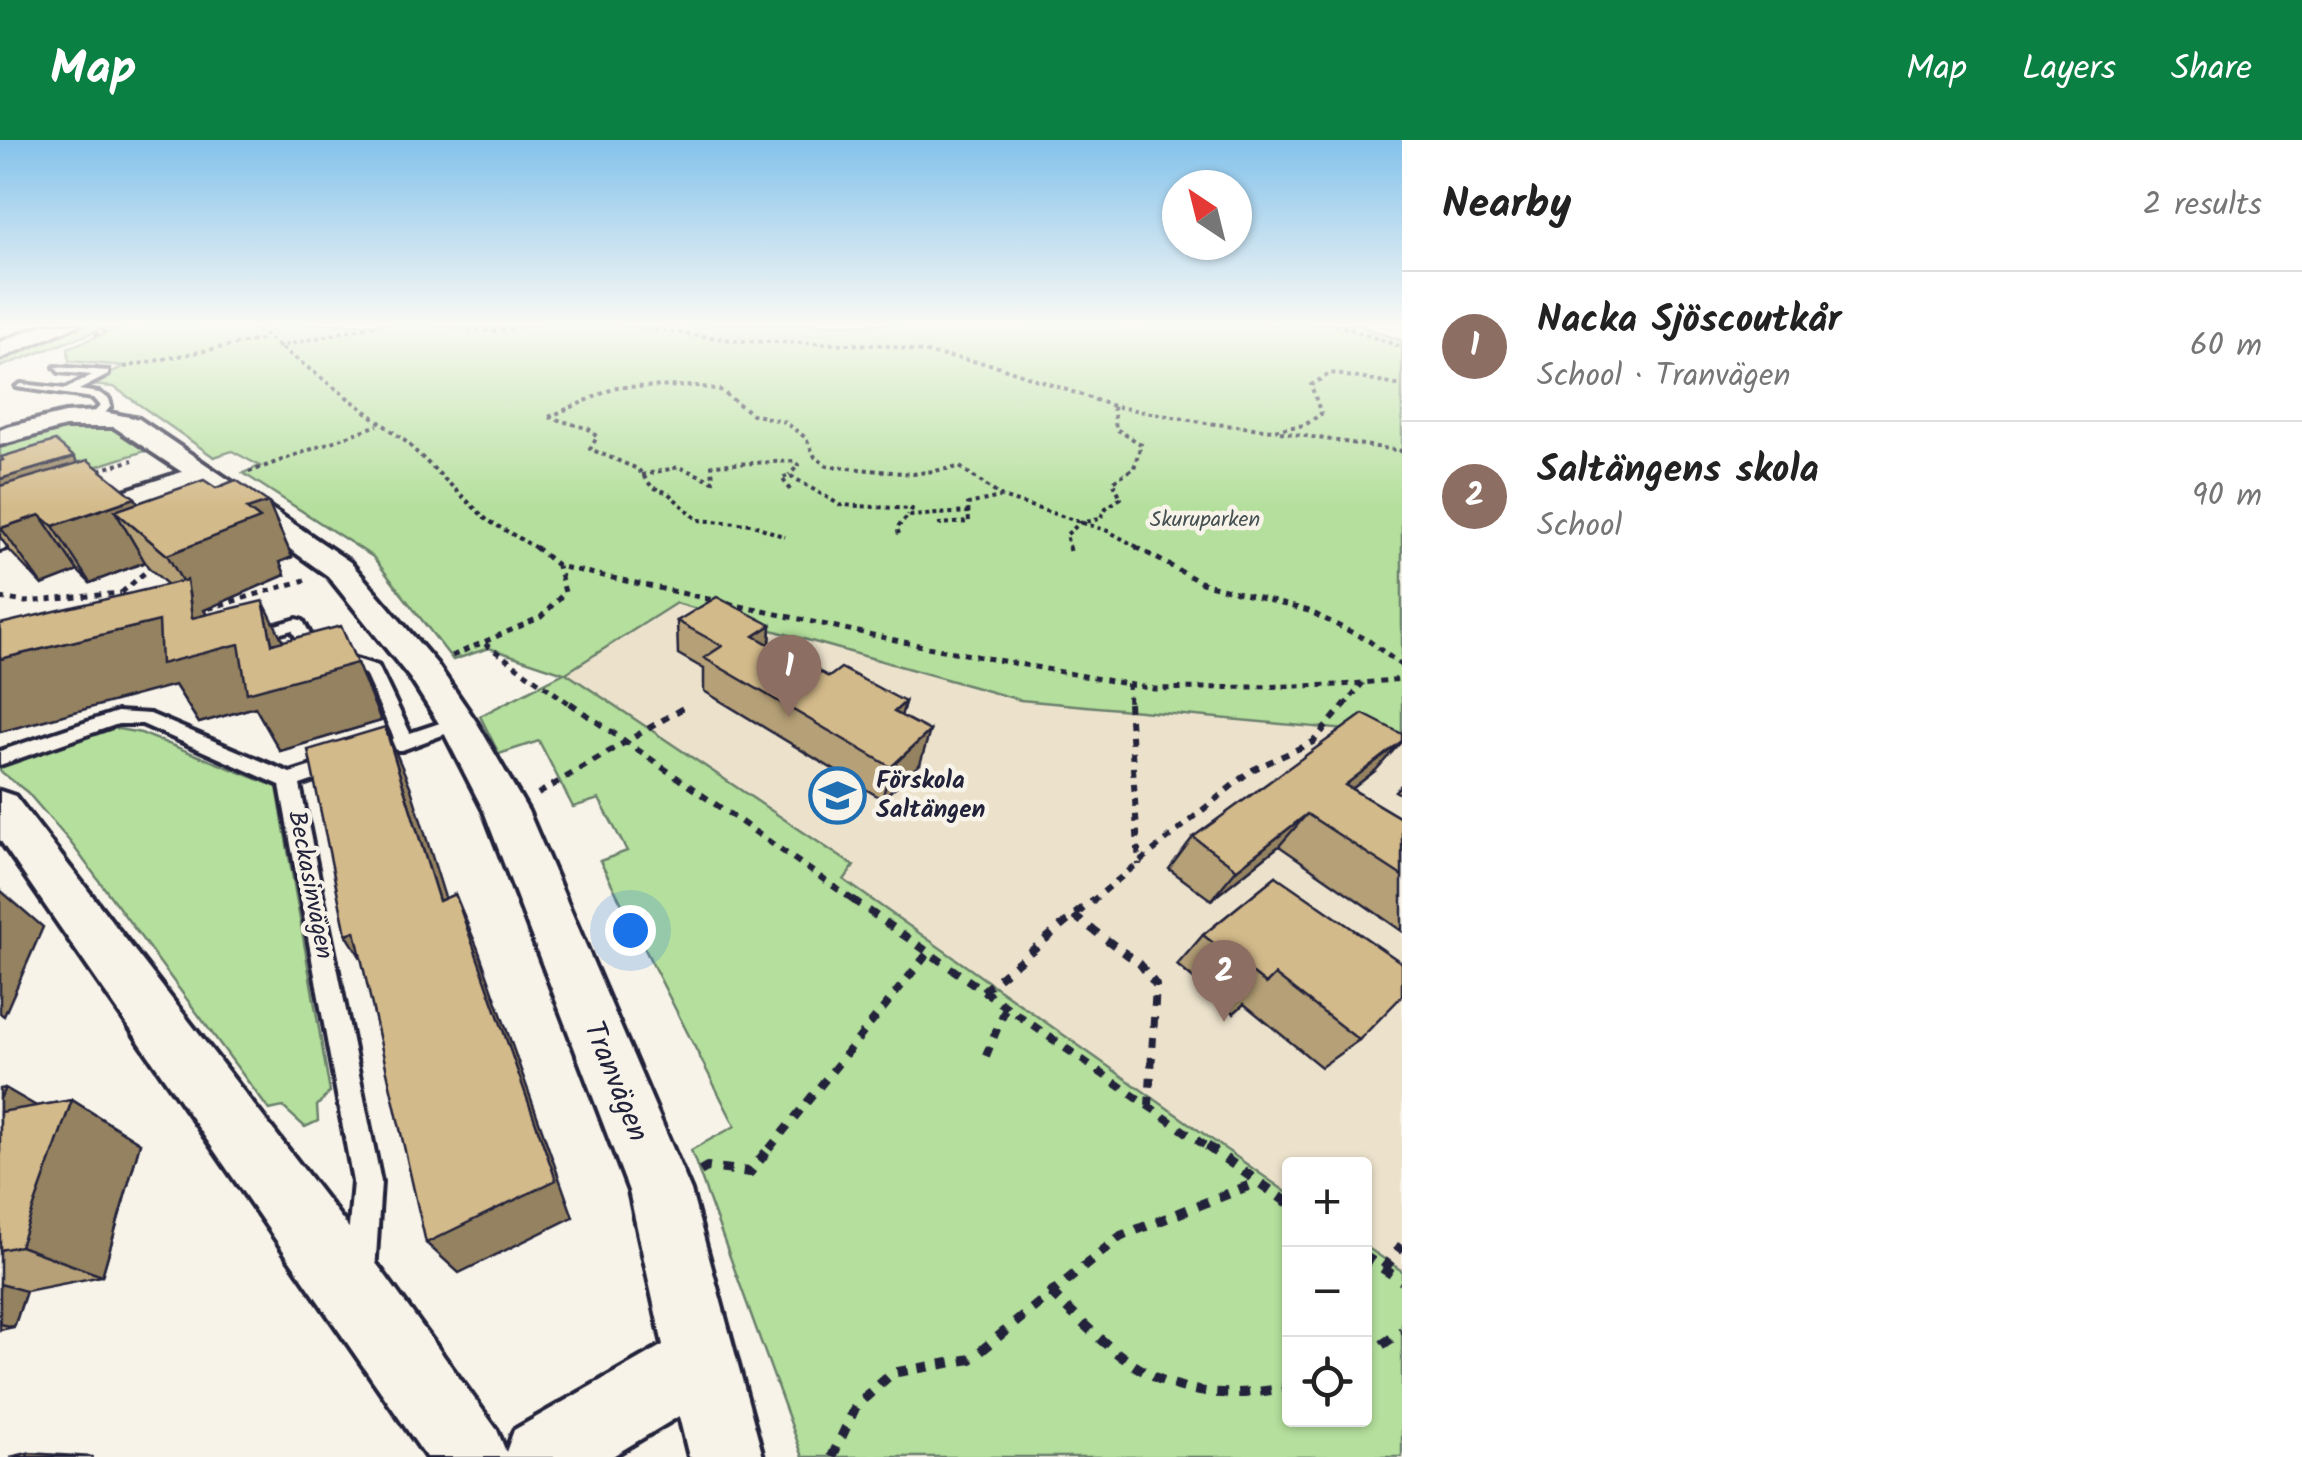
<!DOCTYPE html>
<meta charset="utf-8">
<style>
:root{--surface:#fff;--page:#f6f6f6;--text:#222;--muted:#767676;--line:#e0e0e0;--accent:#0b8043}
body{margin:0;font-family:Kalam,sans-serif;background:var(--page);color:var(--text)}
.controls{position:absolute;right:30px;bottom:30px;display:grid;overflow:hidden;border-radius:10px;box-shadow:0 2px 8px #0004}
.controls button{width:90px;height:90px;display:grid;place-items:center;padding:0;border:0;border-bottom:2px solid var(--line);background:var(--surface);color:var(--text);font:50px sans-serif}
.compass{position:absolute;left:1162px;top:30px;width:90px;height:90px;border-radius:50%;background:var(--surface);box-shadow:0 2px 8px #0004;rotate:325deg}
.you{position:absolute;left:630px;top:790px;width:35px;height:35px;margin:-25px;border:8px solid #fff;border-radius:50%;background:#1a73e8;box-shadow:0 0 0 15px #1a73e833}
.badge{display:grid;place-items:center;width:65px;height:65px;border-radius:50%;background:var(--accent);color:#fff;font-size:32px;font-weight:700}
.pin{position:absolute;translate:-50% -82px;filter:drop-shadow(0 2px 5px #0008)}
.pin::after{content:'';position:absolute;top:52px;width:35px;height:30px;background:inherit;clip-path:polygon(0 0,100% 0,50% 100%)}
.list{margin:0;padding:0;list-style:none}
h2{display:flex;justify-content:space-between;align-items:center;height:130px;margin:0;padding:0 40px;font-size:42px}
h2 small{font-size:32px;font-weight:400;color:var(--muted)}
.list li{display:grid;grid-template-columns:65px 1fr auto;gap:30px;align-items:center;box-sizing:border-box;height:150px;padding:0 40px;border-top:2px solid var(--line)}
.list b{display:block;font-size:38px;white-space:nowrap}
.list p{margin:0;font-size:32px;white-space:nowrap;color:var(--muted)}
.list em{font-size:32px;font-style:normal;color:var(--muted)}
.icon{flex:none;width:55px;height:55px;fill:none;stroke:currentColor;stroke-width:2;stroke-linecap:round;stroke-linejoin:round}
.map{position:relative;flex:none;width:1402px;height:1317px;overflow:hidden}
header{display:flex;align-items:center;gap:60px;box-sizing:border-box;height:140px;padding:0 50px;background:var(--accent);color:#fff}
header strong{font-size:48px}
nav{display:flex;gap:55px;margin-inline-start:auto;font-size:35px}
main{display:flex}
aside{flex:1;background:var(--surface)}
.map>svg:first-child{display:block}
.built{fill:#ece2cc}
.green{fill:#b4df9c;stroke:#6b806c;stroke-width:2.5}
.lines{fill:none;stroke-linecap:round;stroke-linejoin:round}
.lane-casing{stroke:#22223b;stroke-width:8}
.street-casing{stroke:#22223b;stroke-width:8}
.secondary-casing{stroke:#22223b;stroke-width:7}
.path-far4{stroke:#22223b;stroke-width:4;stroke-dasharray:4 4;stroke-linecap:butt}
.path-far3{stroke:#22223b;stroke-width:5;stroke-dasharray:6 6;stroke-linecap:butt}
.path-far2{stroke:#22223b;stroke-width:6;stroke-dasharray:8 8;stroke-linecap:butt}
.path-far1{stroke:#22223b;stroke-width:8;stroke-dasharray:10 10;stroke-linecap:butt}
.path{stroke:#22223b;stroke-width:10;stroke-dasharray:11 11;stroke-linecap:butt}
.lane{fill:#f7f3e8;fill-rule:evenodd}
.street{fill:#f7f3e8;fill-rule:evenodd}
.secondary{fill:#f7f3e8;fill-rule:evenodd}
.wall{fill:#b5a077;stroke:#22223b;stroke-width:2.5}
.shaded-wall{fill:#948261;stroke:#22223b;stroke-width:2.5}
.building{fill:#d3ba8a;stroke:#22223b;stroke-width:2.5}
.labels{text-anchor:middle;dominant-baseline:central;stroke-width:9;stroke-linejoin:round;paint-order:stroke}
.far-park-label{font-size:22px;fill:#465153;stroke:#f7f3e8}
.poi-label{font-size:25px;font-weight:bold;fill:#22223b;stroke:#f7f3e8;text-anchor:start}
.street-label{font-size:25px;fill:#22223b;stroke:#f7f3e8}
.near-street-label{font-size:30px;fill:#22223b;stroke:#f7f3e8}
</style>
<header>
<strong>Map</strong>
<nav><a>Map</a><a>Layers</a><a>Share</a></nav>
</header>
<main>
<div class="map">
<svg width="1402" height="1317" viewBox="0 0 1402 1317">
<rect width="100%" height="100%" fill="#f7f3e8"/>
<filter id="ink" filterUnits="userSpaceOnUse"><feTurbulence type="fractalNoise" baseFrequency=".01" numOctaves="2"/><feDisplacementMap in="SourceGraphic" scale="20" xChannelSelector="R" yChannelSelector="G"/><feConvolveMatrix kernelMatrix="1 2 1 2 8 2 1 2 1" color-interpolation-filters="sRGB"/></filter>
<g filter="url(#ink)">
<!-- built -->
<path class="built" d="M676 463 1020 560 1402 595V1131L1365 1106 1364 1024H1290L1289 1054 843 739 854 726 565 533Z"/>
<!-- green -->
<path class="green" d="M84 184H116L0 227V218Z
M128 184H1356L1402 201V595L1020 560 676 463 566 533 854 726 844 740 1289 1054 1290 1280H1364L1365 1106 1402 1131V1317H803L691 1010 735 986 600 721 627 711 599 659 573 667 539 601 499 614 480 576 564 533 489 508 453 520 373 417 243 333 260 326 232 311 214 317 114 247 90 245 124 226 69 221 68 208Z
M90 282 122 288 148 310 0 357V304L27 292Z
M113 588 141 593 277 647 330 952 317 966 318 981 305 987 283 967 269 970 71 703 27 652 0 631V625Z"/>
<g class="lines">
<defs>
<path id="lane" d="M55 227 108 231V235L79 250 99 253 109 259 111 266 99 280 89 278 100 266 93 258 16 247 21 244 66 249 92 235 59 232Z
M297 479 303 481 317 507 378 526 410 593 458 577 464 579 467 583 464 587 402 610H388L386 605 394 598 365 534 305 514 292 490 253 501 245 496 247 493Z
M117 572 150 574 290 633 340 617 350 624 347 629 300 645 381 1042 375 1132 371 1143 360 1147 349 1143 345 1132 353 1042 280 645 142 584H118L0 625V611Z"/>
<path id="street" d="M99 271 139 279 350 422 436 523 477 583 528 671 691 1051 763 1317H689L679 1276 611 1317H426L0 700V651L15 656 382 1131 497 1290 506 1312 514 1290 663 1205 629 1051 484 671 440 585 410 538 328 436 199 344 0 410V391L182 332 114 287H65L0 305V290L7 287 65 273Z"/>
<path id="secondary" d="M45 184H80L0 219V202Z"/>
</defs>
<!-- lane casing -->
<use href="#lane" class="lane-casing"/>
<!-- street casing -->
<use href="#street" class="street-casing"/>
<!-- secondary casing -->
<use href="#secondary" class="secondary-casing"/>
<!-- path-far4 -->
<path class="path-far4" d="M250 184 405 301 487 380 538 409
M429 184 491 191 536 184
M615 184 739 201 883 205 995 225 1113 266 1206 283 1273 290 1305 285 1321 274 1311 245 1331 233 1402 246
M1335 184 1402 207
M95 195 121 184
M277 207 379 184
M124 227 263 199
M549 277 617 247 697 246 720 250 752 274 785 282 806 298 815 317 827 326 913 334 960 327 1002 357 1108 391 1141 409
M549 277 589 289 597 297 590 309 638 329 652 347 668 353 698 380 751 384 785 397
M1280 292 1402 311
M92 332 133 320
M249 332 378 285
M642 335 679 327 713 341 712 325 794 321 799 325 789 335
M790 350 782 338 789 335 840 365 912 369 908 376
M938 384 969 382 968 364 1000 357
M899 394 897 388 908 376 970 372
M1070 409 1066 395 1080 383 1100 379 1106 368 1121 358 1113 341 1134 328 1141 304 1116 289 1113 266"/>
<!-- path-far3 -->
<path class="path-far3" d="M535 407 558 426 927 507 1154 549 1342 545 1402 539
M1069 407 1070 411
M1136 407 1202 443 1309 471 1369 501 1402 526
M0 458 25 462 121 453
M130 460 121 453 156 423
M197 472 305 440
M485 504 573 566
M452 516 541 477 565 452 558 426
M1128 544 1129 566
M1344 566 1363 543"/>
<!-- path-far2 -->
<path class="path-far2" d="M570 563 856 762
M1129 563 1139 725
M538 654 683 568
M1091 762 1250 631 1313 602 1346 563"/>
<!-- path-far1 -->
<path class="path-far1" d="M852 759 1210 1009
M1074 776 1140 824 1156 845 1149 966
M983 851 1094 759
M986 916 1006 867
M769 1009 928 813"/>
<!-- path -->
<path class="path" d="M1207 1006 1290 1064
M700 1031 707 1027 750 1032 771 1006
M1364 1116 1402 1141
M1384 1129 1402 1105
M1051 1153C1133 1232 1171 1269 1290 1247
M1364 1217 1402 1191
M832 1317 856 1266 892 1233 971 1219 1121 1096 1258 1042"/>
<!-- lane -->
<use href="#lane" class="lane"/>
<!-- street -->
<use href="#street" class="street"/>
<!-- secondary -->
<use href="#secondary" class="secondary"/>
</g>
<!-- wall -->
<path class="wall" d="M0 321 78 323 135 358 138 363 216 348 268 362 292 417 280 422 285 435 204 470 207 475 283 501 381 581 280 611 255 567 199 583 175 545 168 445 148 427 145 422 90 443 78 431 42 445 10 411 0 397Z
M677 481 771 485 770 505 829 537 905 562 901 576 920 624 882 659 704 551V529L678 514Z
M1376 630 1352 649 1402 679V791L1279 706 1211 760 1169 729 1193 697Z
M1402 644V655L1395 651Z
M1276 736 1359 900 1321 927 1244 864 1234 873 1177 825 1203 795Z
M5 948 36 966 72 960 140 1003 102 1136 26 1151 14 1187 0 1190V949Z"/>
<!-- shaded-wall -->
<path class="shaded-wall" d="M74 317 97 356 0 387V339Z
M135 358 166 414 115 371 145 422 90 443 53 386Z
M268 362 292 417 280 422 285 435 204 470 220 498 239 504H272L263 461 292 519 357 523 381 581 280 611 255 567 199 583 175 545 0 592V519L159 481 192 478 189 453 167 415 247 369Z
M40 375 78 431 42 445 1 388Z
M771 485 769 518 754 496Z
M905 562 896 595 894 572Z
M385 587 410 646 463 815 439 761Z
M930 591 920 624 882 659 891 627Z
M1402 601 1376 630 1315 678 1345 645Z
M1307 674 1279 706 1211 760 1237 729Z
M0 750 43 787 4 876 0 873Z
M455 754 478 809 573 1077 459 1133 426 1103Z
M355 791 379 847 346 794Z
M5 948 64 982 72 960 140 1003 102 1136 20 1106 0 977V959Z
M0 1144 26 1151 14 1187 0 1184Z
M28 1313 93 1317H27Z"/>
<!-- building -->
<path class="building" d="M55 301 74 317 0 339V321L3 320 1 317Z
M88 320 135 358 53 386 40 375 1 388 0 387V346Z
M204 340 216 348 236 340 268 362 247 369 260 379 167 415 115 371Z
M187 440 192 478 263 461 272 504 341 486 357 523 247 553 239 504 161 524 159 481 0 519V484Z
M717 457 771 485 754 496 829 537 841 528 905 562 894 572 930 591 891 627 704 518 722 506 677 481Z
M1363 574 1402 594V601L1345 645 1402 679V736L1307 674 1237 729 1193 697Z
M385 587 439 761 455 754 556 1040 426 1103 355 791 346 794 308 610Z
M1276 736 1402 823V856L1359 900 1275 835 1266 844 1203 795Z
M72 960 20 1106 0 1110V972Z
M28 1313 27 1317H10Z"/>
</g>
<!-- sky -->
<linearGradient id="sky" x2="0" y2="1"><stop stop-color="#84c2eb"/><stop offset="0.5" stop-color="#fbfaf5"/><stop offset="1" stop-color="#fbfaf5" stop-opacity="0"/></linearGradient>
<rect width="1402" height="369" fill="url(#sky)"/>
<!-- icons -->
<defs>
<symbol id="school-ring" viewBox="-11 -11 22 22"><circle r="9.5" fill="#f7f3e8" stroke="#1f6fb2" stroke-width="1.5"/><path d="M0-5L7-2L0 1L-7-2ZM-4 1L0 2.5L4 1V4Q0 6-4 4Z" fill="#1f6fb2"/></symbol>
</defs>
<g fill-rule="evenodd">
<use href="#school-ring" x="806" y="624" width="63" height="63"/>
</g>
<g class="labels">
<!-- far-park labels -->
<g class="far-park-label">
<text x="1205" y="380">Skuruparken</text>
</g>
<!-- poi labels -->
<g class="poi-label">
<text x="876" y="641">Förskola<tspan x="876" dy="29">Saltängen</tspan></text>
</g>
<!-- street labels -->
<g class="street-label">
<text transform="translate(310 745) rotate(79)">Beckasinvägen</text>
</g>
<!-- near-street labels -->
<g class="near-street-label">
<text transform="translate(615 942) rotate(68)">Tranvägen</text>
</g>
</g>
</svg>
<div class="controls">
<button>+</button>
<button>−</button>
<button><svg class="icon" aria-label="locate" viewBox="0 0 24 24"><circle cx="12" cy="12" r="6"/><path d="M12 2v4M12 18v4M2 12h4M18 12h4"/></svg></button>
</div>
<svg class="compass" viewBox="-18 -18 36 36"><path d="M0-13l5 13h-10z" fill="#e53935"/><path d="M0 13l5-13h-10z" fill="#767676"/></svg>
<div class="you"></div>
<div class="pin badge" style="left:789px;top:577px;background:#8d6e63">1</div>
<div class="pin badge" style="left:1224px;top:882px;background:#8d6e63">2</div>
</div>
<aside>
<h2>Nearby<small>2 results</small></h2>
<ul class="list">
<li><span class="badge" style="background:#8d6e63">1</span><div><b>Nacka Sjöscoutkår</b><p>School · Tranvägen</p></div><em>60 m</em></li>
<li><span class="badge" style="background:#8d6e63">2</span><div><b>Saltängens skola</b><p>School</p></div><em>90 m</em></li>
</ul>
</aside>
</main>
